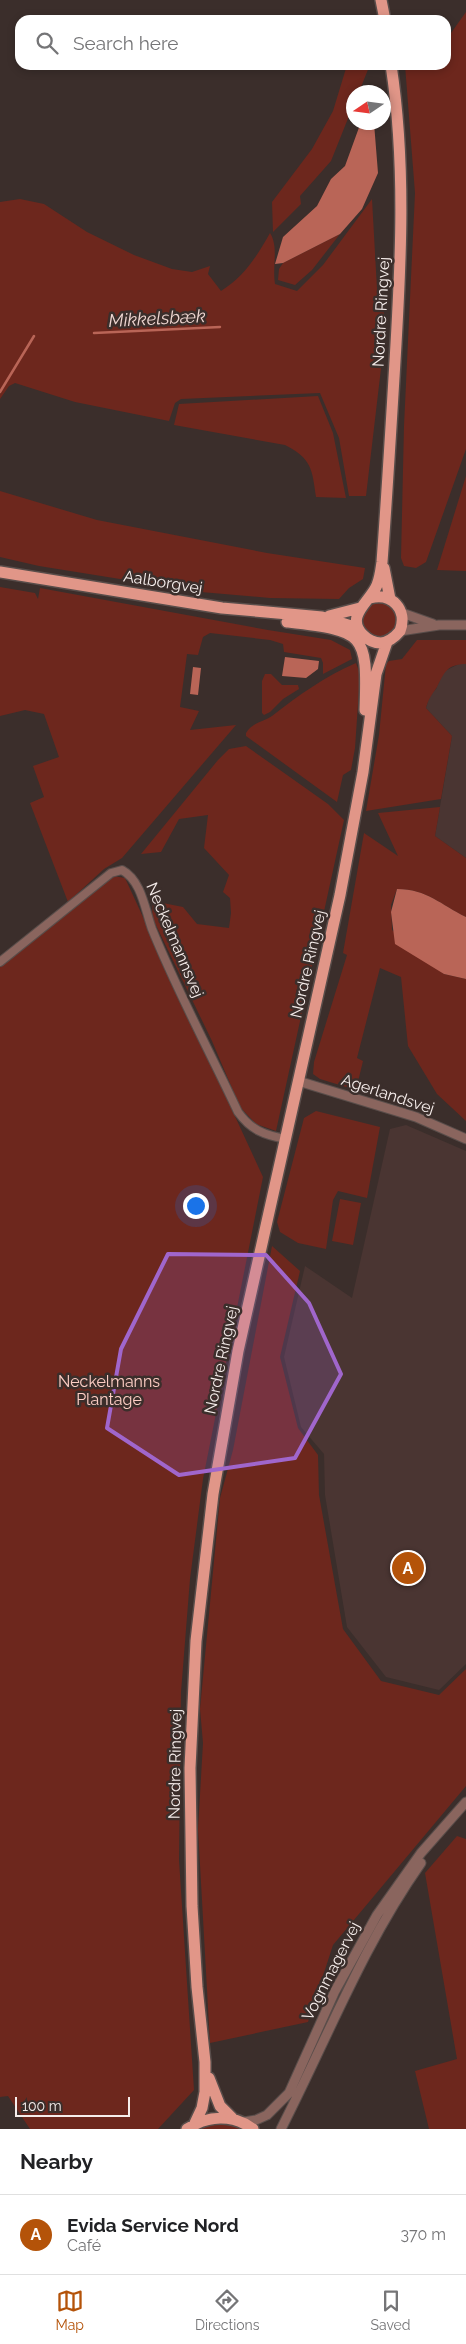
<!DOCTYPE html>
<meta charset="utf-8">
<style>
:root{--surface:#fff;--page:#f2f2f2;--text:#202124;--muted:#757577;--line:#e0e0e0;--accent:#b45309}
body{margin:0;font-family:Raleway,sans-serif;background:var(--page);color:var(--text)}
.compass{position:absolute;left:346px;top:85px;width:45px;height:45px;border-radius:50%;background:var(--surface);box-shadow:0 2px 8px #0003;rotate:257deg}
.scale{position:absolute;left:15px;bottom:12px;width:115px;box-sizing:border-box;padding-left:5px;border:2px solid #f6edeb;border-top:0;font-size:14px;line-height:18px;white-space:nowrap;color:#f6edeb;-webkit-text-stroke:4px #3b2e2b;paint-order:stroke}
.you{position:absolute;left:195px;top:1205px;width:18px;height:18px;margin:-12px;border:4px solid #fff;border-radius:50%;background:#1a73e8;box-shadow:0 0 0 8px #1a73e833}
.badge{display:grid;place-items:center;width:32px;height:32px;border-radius:50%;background:var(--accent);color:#fff;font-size:16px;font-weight:700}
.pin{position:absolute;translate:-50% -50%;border:2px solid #fff;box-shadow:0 1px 5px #0006}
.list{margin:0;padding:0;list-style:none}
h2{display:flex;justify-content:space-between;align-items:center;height:65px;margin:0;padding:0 20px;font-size:21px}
h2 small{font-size:16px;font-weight:400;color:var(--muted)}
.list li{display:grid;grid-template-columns:32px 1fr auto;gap:15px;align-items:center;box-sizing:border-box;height:80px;padding:0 20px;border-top:1px solid var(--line)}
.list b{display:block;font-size:19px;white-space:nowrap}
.list p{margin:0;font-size:16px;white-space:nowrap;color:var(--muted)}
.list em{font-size:16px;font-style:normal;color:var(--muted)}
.icon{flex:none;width:28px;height:28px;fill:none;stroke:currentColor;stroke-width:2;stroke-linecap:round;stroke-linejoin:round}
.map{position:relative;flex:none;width:466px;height:2129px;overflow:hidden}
.search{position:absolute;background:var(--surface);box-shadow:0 2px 8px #0003;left:15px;right:15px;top:15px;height:55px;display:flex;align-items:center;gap:12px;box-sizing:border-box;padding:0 18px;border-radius:15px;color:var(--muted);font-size:19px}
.sheet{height:145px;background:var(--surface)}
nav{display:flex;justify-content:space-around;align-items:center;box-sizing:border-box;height:70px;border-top:1px solid var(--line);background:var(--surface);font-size:14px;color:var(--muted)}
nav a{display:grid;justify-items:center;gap:2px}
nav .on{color:var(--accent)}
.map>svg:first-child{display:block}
.built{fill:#4a3532}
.green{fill:#6d271d}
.water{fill:#b96557}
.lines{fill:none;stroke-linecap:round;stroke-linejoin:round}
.stream{stroke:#b96557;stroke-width:2.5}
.minor-casing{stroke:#594d4a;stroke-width:10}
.tertiary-casing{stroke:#594d4a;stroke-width:11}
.primary-casing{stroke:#594d4a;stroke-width:14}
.minor{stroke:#8a655e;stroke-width:8}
.tertiary{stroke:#8a655e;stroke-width:9}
.primary{stroke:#e19688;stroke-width:11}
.marked{fill:#a066cc;fill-opacity:0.2;stroke:#a066cc;stroke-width:4;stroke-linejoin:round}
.labels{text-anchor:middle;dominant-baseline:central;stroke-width:5;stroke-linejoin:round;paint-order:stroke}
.street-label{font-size:16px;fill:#f6edeb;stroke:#3b2e2b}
.park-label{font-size:16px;fill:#fecec5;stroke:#3b2e2b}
.water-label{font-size:18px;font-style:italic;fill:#f0d7d2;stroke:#3b2e2b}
</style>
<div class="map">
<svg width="466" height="2129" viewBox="0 0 466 2129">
<rect width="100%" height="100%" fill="#3b2e2b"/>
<!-- built -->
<path class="built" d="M459 664H466V858L435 836 452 736 426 708 430 695 436 689 443 672Z
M406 1125 466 1151V1664L439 1690 386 1677 347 1627 325 1495 324 1454 301 1427 284 1357 305 1266 352 1298 390 1129Z"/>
<!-- green -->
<path class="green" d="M466 12V449L426 562 416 568 404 566 401 558 404 426 415 193 405 65H446V40Z
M347 65H368L369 67 359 92H354L353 106 331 161 300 196 301 204 273 232 272 202 312 149 333 111Z
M20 199 44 204 87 232 134 255 172 269 192 272 210 266 208 274 221 291C244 277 257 256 270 233 279 247 272 267 275 284L297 291 323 265 372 199 377 289 384 313 382 360 366 496H349L339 438 320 393 181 399 175 403 169 421 75 402 15 383 9 386 0 399V202Z
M340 234 312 270 295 285 278 280 279 269 283 263Z
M318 396 333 433 346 498 316 497C312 469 312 459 285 445L174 425 179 404Z
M466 476V571L437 570Z
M0 491 97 520 267 553 365 568 363 579 349 588 339 599 270 598 201 592 39 566 0 557Z
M0 587 35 593 38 599 40 588 268 630 331 640 350 650 352 659 323 674V663L321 658 284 652 283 644 270 640 210 633 203 637 198 655 187 654 180 707 199 711 190 730 236 725 122 858 104 869 68 902 30 803 44 797 33 766 59 757 44 714 25 710 0 716Z
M363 620a17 17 0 1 1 34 0a17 17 0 1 1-34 0Z
M417 640H466V664C447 664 444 673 437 687 432 695 429 697 426 708L452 736 441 799 366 811 379 735 386 664 389 661 402 659Z
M356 663 360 674 355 748 351 770 343 775 337 802 246 736V733C252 722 264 722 272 716 298 696 325 676 356 663Z
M265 674H271L282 685H298L299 689 283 699 270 712 264 715 262 713V681Z
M246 746 328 804 344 820 276 1131 256 1124 240 1107 212 1041 152 917 153 901 183 907 197 924 229 928 231 913 230 898 223 892 229 875 204 848 208 815 179 819 161 852 141 854 218 760 229 749Z
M440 807 435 836 466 858V917C441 905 427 889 397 889L391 905 392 930 444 974 466 979V1121L437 1094 408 1046 401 977 380 968 357 1058 363 1061 356 1090 320 1079 313 1074 314 1062 347 955 343 953 364 833 398 856 378 813Z
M113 876 125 878 263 1177 203 1479 190 1579 181 1692 179 1860 194 2090 158 2129H30L8 2096 0 2097V966Z
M316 1111 380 1127 367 1198 338 1191 333 1200 326 1249 298 1243 280 1232 277 1222 304 1118Z
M340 1199 361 1203 353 1245 332 1241Z
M272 1246 300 1271 280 1357 298 1428 318 1455 319 1495 343 1629 381 1681 439 1695 466 1669V1786L333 1945 308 2022 210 2043 198 1829 203 1743 200 1709 220 1498 233 1450Z
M457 1836 466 1839V2129H429L415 2071 457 2059 425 1873Z
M231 2121 248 2129H192L197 2126Z"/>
<!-- water -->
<path class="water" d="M361 122 374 123 378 173 362 209 340 234 283 263 275 264 283 237 317 206 331 179 345 166Z
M285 657 319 661 318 669 306 678 282 676Z
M193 667 201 668 198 695 190 694Z
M397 889C427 889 441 905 466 917V979L444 974 395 944 391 912Z"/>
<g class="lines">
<!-- stream -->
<path class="stream" d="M94 333 220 327
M0 392 34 336"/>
<defs>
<path id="minor" d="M0 962 111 873 122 870C142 881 145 910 152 929 177 991 210 1052 238 1112 251 1130 264 1135 286 1139"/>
<path id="tertiary" d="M402 613 433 624
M400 631 439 625H466
M298 1081 416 1117 466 1139
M244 2122 256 2120 267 2115 289 2093 335 1991 377 1915 421 1853 466 1802
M281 2129C327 2039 363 1945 421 1863"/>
<path id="primary" d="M381 0 385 20
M384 568 390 599
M0 572 222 608 322 617 358 628
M370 598C392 592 408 610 400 631 395 637 389 642 381 643 374 643 368 640 363 635 344 616 371 601 377 585 380 578 381 569 382 562 387 495 391 428 395 361 401 262 406 163 391 65
M329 616 360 608
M287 622C364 631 368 631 365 710
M209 2078 220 2106 232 2118
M195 2123 202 2108 205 2092V2062L197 1987 192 1906 190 1768 196 1641 213 1494 238 1351 340 895 363 772 376 674 387 642
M187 2129C208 2115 233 2114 253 2129"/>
</defs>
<!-- minor casing -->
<use href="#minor" class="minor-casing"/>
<!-- tertiary casing -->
<use href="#tertiary" class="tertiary-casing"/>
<!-- primary casing -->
<use href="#primary" class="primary-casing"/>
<!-- minor -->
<use href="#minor" class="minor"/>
<!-- tertiary -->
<use href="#tertiary" class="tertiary"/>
<!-- primary -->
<use href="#primary" class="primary"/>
</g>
<!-- marked area -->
<path class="marked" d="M168 1254 266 1255 309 1303 341 1374 295 1458 179 1475 107 1428 121 1349Z"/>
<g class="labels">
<!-- street labels -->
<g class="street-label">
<text transform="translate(381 312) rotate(-87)">Nordre Ringvej</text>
<text transform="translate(163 582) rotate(9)">Aalborgvej</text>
<text transform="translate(175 940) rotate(67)">Neckelmannsvej</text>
<text transform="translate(308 964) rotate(-77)">Nordre Ringvej</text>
<text transform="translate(388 1094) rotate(18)">Agerlandsvej</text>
<text transform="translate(221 1360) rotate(-78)">Nordre Ringvej</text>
<text transform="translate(175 1764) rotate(-89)">Nordre Ringvej</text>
<text transform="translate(331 1971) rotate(-63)">Vognmagervej</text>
</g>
<!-- park labels -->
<g class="park-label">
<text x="109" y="1381">Neckelmanns<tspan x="109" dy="18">Plantage</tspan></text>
</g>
<!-- water labels -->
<g class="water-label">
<text transform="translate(157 318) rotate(-3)">Mikkelsbæk</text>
</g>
</g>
</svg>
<svg class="compass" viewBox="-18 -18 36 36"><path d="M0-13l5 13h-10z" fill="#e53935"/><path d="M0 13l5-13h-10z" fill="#757577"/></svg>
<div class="scale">100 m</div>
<div class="you"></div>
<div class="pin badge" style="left:408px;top:1568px">A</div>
<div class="search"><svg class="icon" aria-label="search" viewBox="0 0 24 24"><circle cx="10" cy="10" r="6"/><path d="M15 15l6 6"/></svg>Search here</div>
</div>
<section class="sheet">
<h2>Nearby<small></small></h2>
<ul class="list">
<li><span class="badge">A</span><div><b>Evida Service Nord</b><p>Café</p></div><em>370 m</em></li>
</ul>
</section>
<nav>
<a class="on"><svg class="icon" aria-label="map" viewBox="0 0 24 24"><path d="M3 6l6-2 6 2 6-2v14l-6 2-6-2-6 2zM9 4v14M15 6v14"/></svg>Map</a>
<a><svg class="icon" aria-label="directions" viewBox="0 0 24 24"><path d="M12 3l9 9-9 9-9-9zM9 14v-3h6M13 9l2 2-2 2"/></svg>Directions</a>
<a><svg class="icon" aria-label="saved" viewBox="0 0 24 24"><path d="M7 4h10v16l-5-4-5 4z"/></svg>Saved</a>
</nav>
